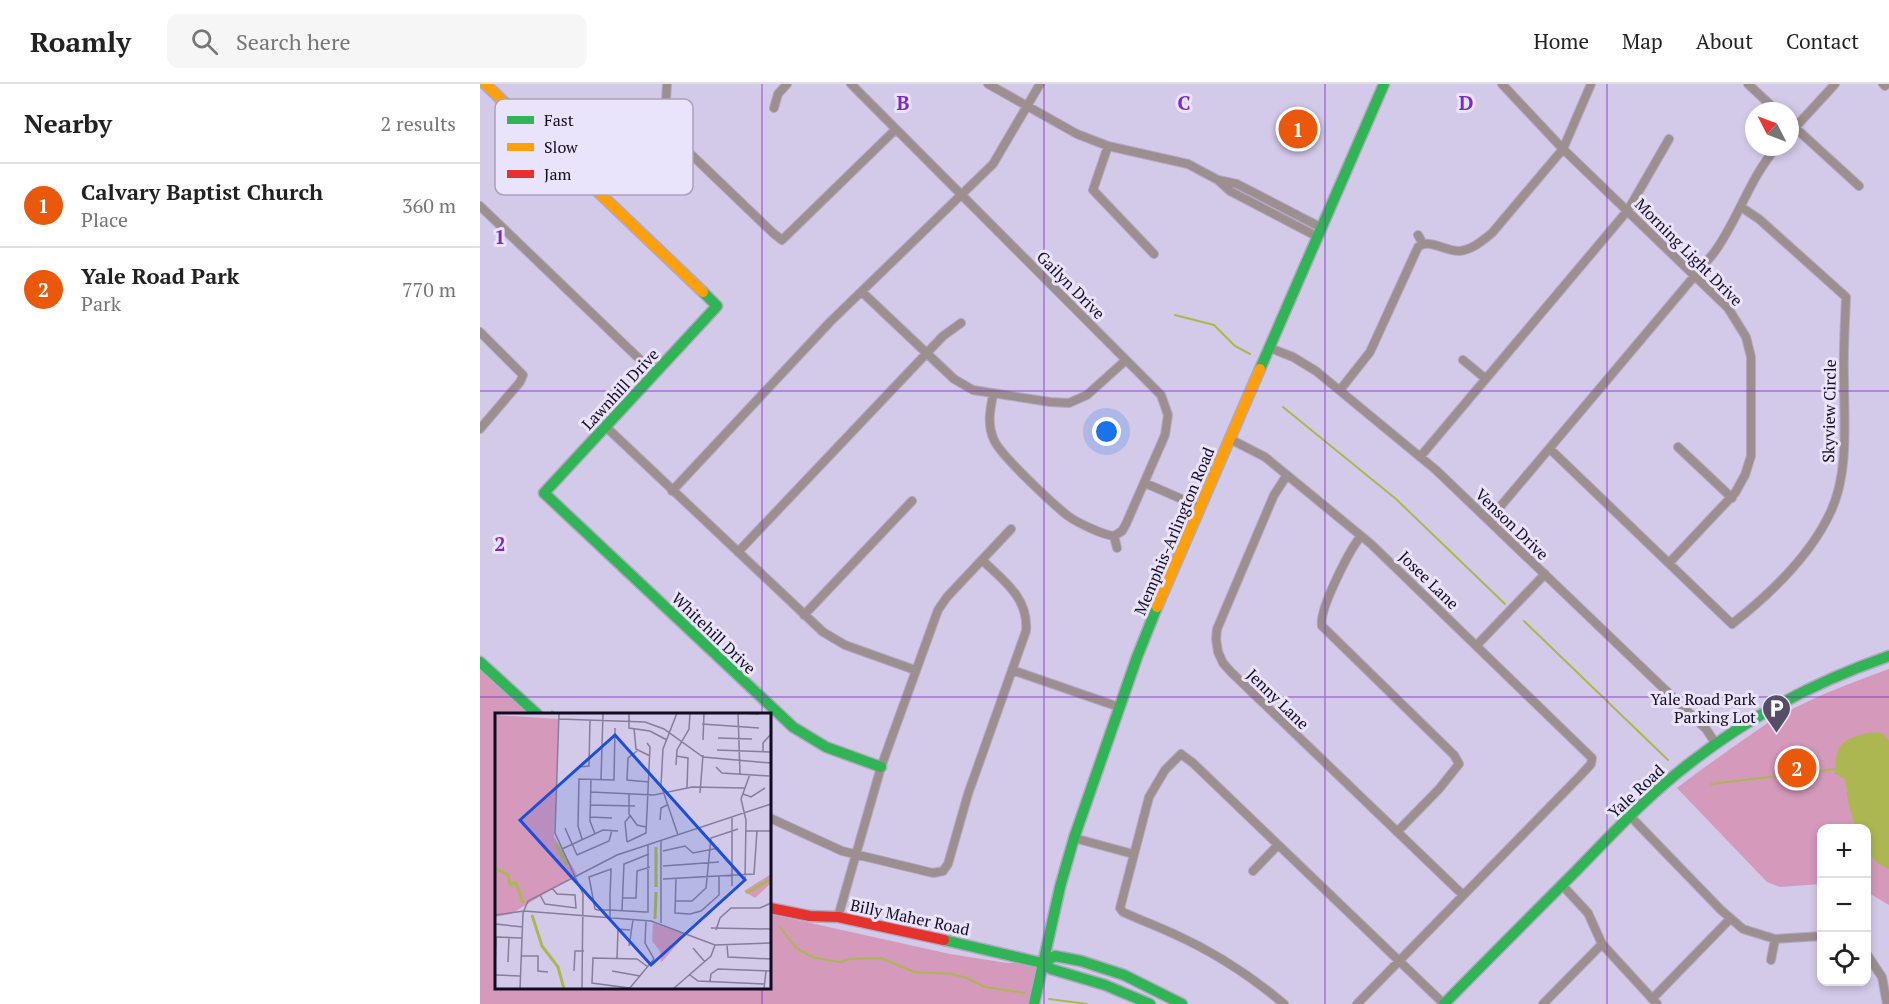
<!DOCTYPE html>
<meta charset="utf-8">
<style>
:root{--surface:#fff;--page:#f6f6f6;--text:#222;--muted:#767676;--line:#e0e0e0;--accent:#ea580c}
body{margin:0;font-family:"PT Serif",serif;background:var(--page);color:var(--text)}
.controls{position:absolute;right:18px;bottom:18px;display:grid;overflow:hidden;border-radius:12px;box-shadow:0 3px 9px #0003}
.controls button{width:54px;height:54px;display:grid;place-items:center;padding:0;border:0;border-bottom:2px solid var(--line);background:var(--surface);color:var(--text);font:30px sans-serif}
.compass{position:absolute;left:1265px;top:18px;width:54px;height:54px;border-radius:50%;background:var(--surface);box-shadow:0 3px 9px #0003;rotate:312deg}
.you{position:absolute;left:627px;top:348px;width:21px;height:21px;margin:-15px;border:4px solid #fff;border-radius:50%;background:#1a73e8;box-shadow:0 0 0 9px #1a73e833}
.badge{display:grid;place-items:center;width:39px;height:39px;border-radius:50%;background:var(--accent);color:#fff;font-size:20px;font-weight:700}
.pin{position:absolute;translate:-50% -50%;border:3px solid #fff;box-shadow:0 2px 6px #0006}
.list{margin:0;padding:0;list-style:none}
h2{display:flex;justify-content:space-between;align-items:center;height:78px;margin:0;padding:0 24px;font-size:26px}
h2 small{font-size:20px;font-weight:400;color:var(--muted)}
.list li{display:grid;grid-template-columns:39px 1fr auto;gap:18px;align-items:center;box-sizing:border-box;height:84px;padding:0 24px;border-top:2px solid var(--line)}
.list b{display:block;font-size:22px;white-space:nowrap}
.list p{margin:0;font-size:20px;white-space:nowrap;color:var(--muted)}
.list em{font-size:20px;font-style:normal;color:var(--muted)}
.icon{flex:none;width:33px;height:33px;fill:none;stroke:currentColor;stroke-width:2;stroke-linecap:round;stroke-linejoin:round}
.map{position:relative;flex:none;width:1409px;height:920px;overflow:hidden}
header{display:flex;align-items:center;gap:36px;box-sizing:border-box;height:84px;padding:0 30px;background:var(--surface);border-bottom:2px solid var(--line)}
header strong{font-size:28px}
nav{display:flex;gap:33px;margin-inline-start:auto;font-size:21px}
.search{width:420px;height:54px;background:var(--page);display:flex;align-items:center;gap:15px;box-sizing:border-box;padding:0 21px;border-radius:12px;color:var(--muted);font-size:22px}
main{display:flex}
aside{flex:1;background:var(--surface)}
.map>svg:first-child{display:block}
.green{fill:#d499bb}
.water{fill:#acb751}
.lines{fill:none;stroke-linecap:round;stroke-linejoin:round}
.stream{stroke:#acb751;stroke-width:2}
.street-casing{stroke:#b1a9c2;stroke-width:10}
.fast-casing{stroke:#b1a9c2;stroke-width:13}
.slow-casing{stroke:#b1a9c2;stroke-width:13}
.jam-casing{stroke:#b1a9c2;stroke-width:13}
.street{stroke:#9d8f90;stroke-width:8}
.fast{stroke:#30b455;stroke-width:10}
.slow{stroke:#ff9f0a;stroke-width:10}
.jam{stroke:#e5322d;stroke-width:10}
.grid{fill:none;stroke:#7b2cbf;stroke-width:1.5;stroke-opacity:0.55}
.labels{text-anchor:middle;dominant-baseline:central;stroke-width:6;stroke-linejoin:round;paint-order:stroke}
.street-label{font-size:16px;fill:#130c20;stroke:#e9e3fb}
.poi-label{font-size:16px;fill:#130c20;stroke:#e9e3fb;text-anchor:end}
.inset-river{fill:none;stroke:#acb751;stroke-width:3}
.inset-road{fill:none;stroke:#867d99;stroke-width:1.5}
.view{fill:#1d4ed8;fill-opacity:0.15;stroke:#1d4ed8;stroke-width:3}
.inset-edge{fill:none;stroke:#130c20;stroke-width:3}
.key{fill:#e9e3fb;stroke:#a9a2b9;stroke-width:1.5}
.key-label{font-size:16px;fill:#130c20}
.grid-label{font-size:20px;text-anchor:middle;font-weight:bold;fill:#7b2cbf;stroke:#e9e3fb;stroke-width:6;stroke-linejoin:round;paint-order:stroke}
</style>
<header>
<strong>Roamly</strong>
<div class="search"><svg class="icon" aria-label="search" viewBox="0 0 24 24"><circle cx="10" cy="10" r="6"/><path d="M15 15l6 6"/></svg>Search here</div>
<nav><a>Home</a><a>Map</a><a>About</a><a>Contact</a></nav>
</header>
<main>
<aside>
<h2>Nearby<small>2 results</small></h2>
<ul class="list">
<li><span class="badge">1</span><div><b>Calvary Baptist Church</b><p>Place</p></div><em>360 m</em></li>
<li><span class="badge">2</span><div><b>Yale Road Park</b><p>Park</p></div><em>770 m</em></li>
</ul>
</aside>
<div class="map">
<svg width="1409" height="920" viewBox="0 0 1409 920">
<rect width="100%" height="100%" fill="#d3c9e9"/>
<!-- green -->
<path class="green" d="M0 574 61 630H16V904H290V830L470 870 527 879H563L555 920H0Z
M1409 585V821L1387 808 1386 744H1342L1341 800 1300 803 1287 798 1197 704C1223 684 1250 665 1276 647 1314 620 1365 601 1409 585Z"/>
<!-- water -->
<path class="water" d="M1398 648 1405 651 1409 657V785C1389 777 1386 764 1386 744H1376L1369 723 1365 695 1355 690C1356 683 1355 672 1358 666 1365 652 1385 649 1398 648Z"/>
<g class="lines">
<!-- stream -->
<path class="stream" d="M695 231 734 241 755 262 770 270
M803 323 916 415 1025 520
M1044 537 1188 676
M72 627 75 630
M1231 700 1356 685
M300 843 316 864 335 874 361 878 370 875 401 874 434 888 472 890 487 894 505 903 544 909
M569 915 607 920"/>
<defs>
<path id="street" d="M187 0 185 33 194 54 293 149 302 156 416 45
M371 0 681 311 688 331 685 351 646 440 642 447 634 452
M508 0 597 50 628 62 708 80 738 96 757 100 842 144
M1022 0 1083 65 1248 224 1266 253 1271 273V372L1265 391 1255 409 1189 479
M1268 0 1297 27
M1403 0 1405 2
M294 24 298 10 307 0
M1310 39 1379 102
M1310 49 1355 0
M628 62 613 106 674 170
M739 97 750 107 838 153
M0 122 175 290
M938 151 943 160
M382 208 474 295 493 306 570 318 589 319 607 311 646 276
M0 248 43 291 40 298 0 345
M790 264 813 273 836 287 956 386 1226 645 1236 660
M983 276 1006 295
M860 306 890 268 938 163C950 154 964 167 979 167 992 166 1002 157 1012 149L1083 65 1111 0
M513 311C510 326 507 341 514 356 521 372 573 420 588 432 598 439 623 451 634 452
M125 342 343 548 365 561 435 586
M750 355 785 373 891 460 1112 674 1111 680 1100 692 877 920
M1198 363 1252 414
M1070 365 1252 540C1289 511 1331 471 1351 427 1369 388 1364 338 1364 296 1363 268 1365 240 1366 213L1279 135 1261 123
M940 373 1148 126 1189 55
M807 391 794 411 737 545 736 555 738 568 743 579 751 588 983 811
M665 399 720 423
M192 407 350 238 513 80 560 0
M1009 436 1233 170C1258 137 1269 94 1297 63
M634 452 637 464
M881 452C870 465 838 527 842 542L974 671 979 680 959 705 917 748
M258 468 463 252 481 239
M324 531 432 417
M997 561 1065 490
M532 586 639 623
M1150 732 1241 826 1263 845 1295 855 1342 852
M290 734 362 767 453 789 463 787
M594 754 653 770
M463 787 468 780 488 710 546 547C549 514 523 496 502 476
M773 787 798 761
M1082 801 1108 829 1122 860 1177 920
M358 833 401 683 458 526 467 513 531 445
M1386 869 1402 893 1407 920
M1291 876 1295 855
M1172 915 1250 835
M804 920C771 892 734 868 694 850 677 842 660 836 643 828L640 824 669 713 685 686 701 670 713 679 964 920
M1063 920 1122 860"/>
<path id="fast" d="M223 208 237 222 64 409 313 643 346 663 401 683
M780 285 904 0
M0 578 57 630
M464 856 562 879 571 885 625 901 670 920
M562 879 575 872 601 877 644 891 702 920
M554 920 580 803 594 754 657 573 677 523
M964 920C1007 876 1051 832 1095 788 1132 750 1168 711 1210 679 1270 632 1337 597 1409 572"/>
<path id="slow" d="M5 0 223 208
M677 523 780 285"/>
<path id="jam" d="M290 824 330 832 358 833 464 856"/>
</defs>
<!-- street casing -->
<use href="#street" class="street-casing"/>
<!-- fast casing -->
<use href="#fast" class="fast-casing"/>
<!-- slow casing -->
<use href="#slow" class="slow-casing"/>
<!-- jam casing -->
<use href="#jam" class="jam-casing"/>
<!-- street -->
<use href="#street" class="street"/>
<!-- fast -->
<use href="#fast" class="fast"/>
<!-- slow -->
<use href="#slow" class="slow"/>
<!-- jam -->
<use href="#jam" class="jam"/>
</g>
<!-- grid -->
<path class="grid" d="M282 0V630M564 0V920M845 0V920M1127 0V920M0 307H1409M0 613H1409M282 904V920"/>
<!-- icons -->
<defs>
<symbol id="parking-pin" viewBox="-11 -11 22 30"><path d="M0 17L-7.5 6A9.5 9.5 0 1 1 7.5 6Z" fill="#564e66" stroke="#e9e3fb"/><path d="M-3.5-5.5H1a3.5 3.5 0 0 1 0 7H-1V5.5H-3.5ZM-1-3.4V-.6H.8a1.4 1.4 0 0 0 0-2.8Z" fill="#fff"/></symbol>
</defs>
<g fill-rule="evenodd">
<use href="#parking-pin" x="1280" y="608" width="33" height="45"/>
</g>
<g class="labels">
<!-- street labels -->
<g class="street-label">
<text transform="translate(1209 168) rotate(45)">Morning Light Drive</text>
<text transform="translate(591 201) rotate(45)">Gailyn Drive</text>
<text transform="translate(140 305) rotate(-47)">Lawnhill Drive</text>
<text transform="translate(1349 327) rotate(-89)">Skyview Circle</text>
<text transform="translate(1032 440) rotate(44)">Venson Drive</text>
<text transform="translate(694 447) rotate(-67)">Memphis-Arlington Road</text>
<text transform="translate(949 496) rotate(44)">Josee Lane</text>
<text transform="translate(234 549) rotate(44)">Whitehill Drive</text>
<text transform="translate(798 615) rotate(44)">Jenny Lane</text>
<text transform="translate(1156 707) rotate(-43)">Yale Road</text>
<text transform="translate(430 833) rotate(12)">Billy Maher Road</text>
</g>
<!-- poi labels -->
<g class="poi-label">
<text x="1276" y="615">Yale Road Park<tspan x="1276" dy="18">Parking Lot</tspan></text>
</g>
</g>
<!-- overview -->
<g transform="translate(15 629)">
<rect width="276" height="276" fill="#d3c9e9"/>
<path d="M0 2 64 6 59 124 82 161 16 201 0 204ZM276 161V170L260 185 249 178ZM158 210 191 221 166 250 165 238 157 228Z" fill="#d499bb"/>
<path class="inset-river" d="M61 131 72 152M161 134V174M0 155 13 162 15 171 21 170 28 190M251 180 276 166M37 202 47 233 63 254 69 276M160 206 161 179"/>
<path class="inset-road" d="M64 0 60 120 88 181 87 276M134 0V15L155 18 172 27M182 0 168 36 166 72 183 122M243 0 245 61M246 0 264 1M64 6 150 9 169 16 208 44 276 50M207 11 264 15M139 15 141 36 155 43M223 25 257 26M208 27 209 0M222 37 276 39M142 38 133 45 132 67 154 69M268 39V30L276 21M181 43 193 45 192 75M181 52 182 37 194 16 195 0M84 54 94 53 95 7M221 54 227 60 274 63M96 66 95 108 100 121M106 67 108 0M96 79 159 82 197 74 250 75M134 80V101L142 112 151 114M205 80 208 42M248 81 256 84 270 75M96 92 140 93M276 99V134M95 104 117 105M237 104V173M165 107 166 95 172 92M70 115 82 142M250 118H276M87 126 83 113 84 66 119 67 120 15M166 127V210M132 129 151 120 155 34 152 30M132 129 130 109 135 103M67 136 108 117 123 118M168 138 190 133 198 140 224 135M82 142 114 128 117 117M168 153 224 149M181 165 180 200 195 201 206 198 224 182V163M168 166 259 161 262 118M250 166 251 107 246 86 255 61M45 182 50 191 81 195 80 182 62 181 57 175M128 185H141L142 158 155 154M181 188H197L211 175 216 125 243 116M127 197 129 151 154 141M0 202 29 198 156 208 220 232 276 230M115 205V183L116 158V156L94 164 100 196 102 197H115L150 199H153V132M0 211 28 214M216 215 276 216M221 217 225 205 236 195H265L276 190M1 224 27 225M232 232 233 244 276 246M134 233 138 207M198 235 210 249M26 243H43V258L53 259M122 246 123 216 135 217M13 249 14 224M0 258 1 224M79 258 80 238H89M117 258 145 263M0 262 25 263M195 262 203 268 270 271M215 268 216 261 223 256 276 258M134 275 97 270 98 245 142 246 153 254M25 276 28 200 33 188 122 142 276 91M134 276 159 246 150 230 151 208M178 276 216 243 220 232M269 276 271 258"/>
<path class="view" d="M120 22 250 167 156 252 25 107Z"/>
<rect width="276" height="276" class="inset-edge"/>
</g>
<!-- legend -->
<rect x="15" y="15" width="198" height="96" rx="9" class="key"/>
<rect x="27" y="32" width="27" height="8" fill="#30b455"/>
<rect x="27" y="59" width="27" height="8" fill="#ff9f0a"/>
<rect x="27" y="86" width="27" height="8" fill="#e5322d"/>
<g class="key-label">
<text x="64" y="42">Fast</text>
<text x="64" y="69">Slow</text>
<text x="64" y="96">Jam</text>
</g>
<g class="grid-label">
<text x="423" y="26">B</text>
<text x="704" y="26">C</text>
<text x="986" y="26">D</text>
<text x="20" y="160">1</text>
<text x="20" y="467">2</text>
</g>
</svg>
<div class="controls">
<button>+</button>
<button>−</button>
<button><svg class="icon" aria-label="locate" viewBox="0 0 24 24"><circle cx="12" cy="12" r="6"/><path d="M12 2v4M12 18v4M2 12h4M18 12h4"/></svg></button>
</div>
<svg class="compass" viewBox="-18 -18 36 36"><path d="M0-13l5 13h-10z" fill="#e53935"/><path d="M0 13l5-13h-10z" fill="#767676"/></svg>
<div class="you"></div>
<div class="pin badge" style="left:818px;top:45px">1</div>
<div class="pin badge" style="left:1317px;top:684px">2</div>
</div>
</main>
